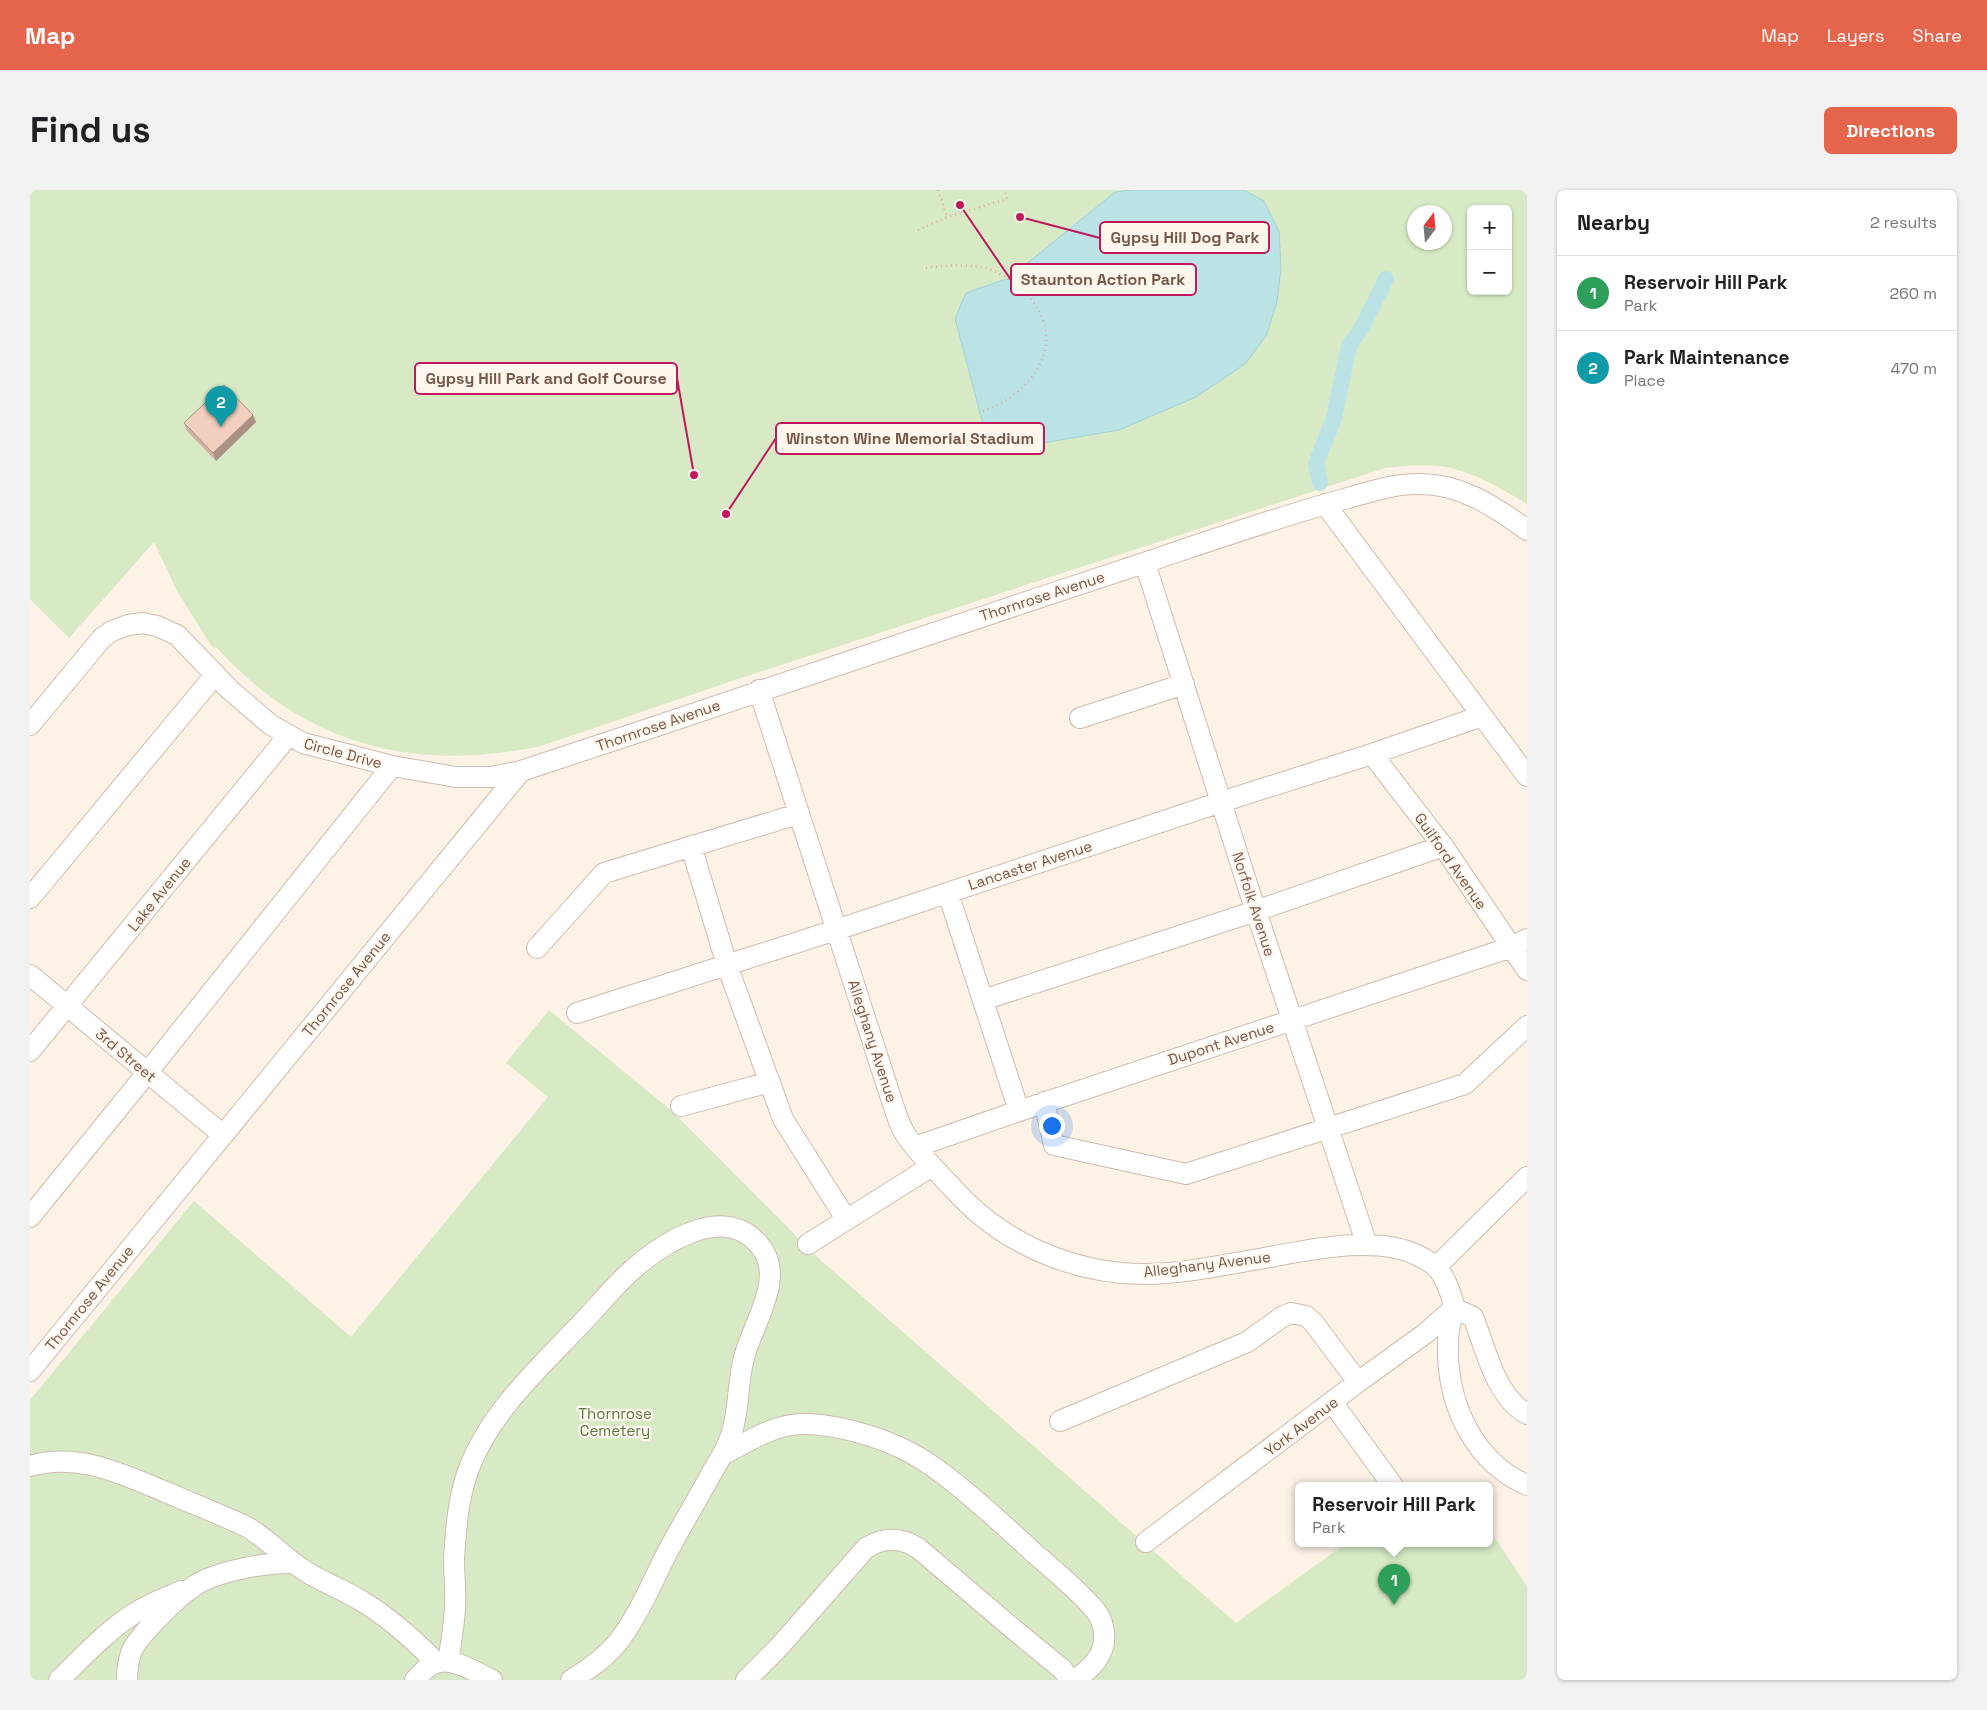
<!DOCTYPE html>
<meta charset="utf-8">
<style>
:root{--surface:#fff;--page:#f2f2f2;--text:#202124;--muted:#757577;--line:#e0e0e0;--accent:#e5644c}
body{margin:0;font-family:"Space Grotesk",sans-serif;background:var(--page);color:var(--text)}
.controls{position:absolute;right:15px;top:15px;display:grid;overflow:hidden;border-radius:8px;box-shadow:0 1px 4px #0004}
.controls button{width:45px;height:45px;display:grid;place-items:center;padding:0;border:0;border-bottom:1px solid var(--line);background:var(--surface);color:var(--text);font:25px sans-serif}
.compass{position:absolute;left:1377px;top:15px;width:45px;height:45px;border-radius:50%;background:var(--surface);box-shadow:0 1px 4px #0004;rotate:16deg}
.you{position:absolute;left:1021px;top:935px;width:18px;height:18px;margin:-12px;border:4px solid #fff;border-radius:50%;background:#1a73e8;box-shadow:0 0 0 8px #1a73e833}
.badge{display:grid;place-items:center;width:32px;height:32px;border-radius:50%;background:var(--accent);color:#fff;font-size:16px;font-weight:700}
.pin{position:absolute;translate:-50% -41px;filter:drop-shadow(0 1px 2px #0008)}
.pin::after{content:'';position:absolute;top:26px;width:18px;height:15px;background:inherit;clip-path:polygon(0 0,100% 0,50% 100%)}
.popup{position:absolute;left:1265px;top:1292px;width:198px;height:65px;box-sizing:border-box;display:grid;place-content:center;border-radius:8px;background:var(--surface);filter:drop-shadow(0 1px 4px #0005);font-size:16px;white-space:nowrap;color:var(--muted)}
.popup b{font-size:19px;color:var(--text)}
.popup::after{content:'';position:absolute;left:50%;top:100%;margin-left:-10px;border:10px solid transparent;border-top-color:var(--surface)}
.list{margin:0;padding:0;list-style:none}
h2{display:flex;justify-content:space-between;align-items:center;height:65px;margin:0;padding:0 20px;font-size:21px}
h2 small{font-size:16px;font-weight:400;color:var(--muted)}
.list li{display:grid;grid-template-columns:32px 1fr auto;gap:15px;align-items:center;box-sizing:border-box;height:75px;padding:0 20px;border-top:1px solid var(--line)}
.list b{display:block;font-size:19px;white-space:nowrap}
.list p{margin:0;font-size:16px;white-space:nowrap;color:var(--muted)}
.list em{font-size:16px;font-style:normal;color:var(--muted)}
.map{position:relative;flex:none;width:1497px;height:1490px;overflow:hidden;border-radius:8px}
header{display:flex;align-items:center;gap:30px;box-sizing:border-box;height:70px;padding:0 25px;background:var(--accent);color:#fff}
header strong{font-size:24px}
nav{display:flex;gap:28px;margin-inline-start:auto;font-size:18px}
.intro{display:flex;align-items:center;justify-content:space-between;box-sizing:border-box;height:120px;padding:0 30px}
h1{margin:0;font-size:35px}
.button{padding:12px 22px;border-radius:8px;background:var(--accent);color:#fff;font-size:18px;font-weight:700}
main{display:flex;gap:30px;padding:0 30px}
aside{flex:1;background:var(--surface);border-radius:8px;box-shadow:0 1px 4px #0004}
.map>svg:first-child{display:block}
.green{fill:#d7eac5;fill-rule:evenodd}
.water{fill:#bbe3e6;stroke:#a1d3d8}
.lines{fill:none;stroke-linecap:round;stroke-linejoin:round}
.canal{stroke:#bbe3e6;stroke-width:16}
.minor-casing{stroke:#d0bbaf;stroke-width:22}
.path{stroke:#d7b2a1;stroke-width:2.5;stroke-dasharray:1 4;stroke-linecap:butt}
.minor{stroke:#fff;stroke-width:20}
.wall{fill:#d0b2a3}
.shaded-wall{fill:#a99185}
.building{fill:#f2cfbe;stroke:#a99185}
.labels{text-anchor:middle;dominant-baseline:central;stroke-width:4.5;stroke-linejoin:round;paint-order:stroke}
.street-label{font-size:15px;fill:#76574b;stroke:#fff7ed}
.park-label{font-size:15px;fill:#577c42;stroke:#fff7ed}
.leader{fill:none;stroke:#c2185b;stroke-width:2}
.callout-dot{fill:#c2185b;stroke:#fff7ed;stroke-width:2}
.callout{fill:#fff7ed;stroke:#c2185b;stroke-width:2}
.callout-label{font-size:16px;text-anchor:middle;font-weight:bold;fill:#76574b}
</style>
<header>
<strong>Map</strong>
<nav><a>Map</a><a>Layers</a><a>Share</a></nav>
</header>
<div class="intro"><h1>Find us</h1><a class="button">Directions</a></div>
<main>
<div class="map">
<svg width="1497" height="1490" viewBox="0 0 1497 1490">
<rect width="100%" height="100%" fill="#fcf2e6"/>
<!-- green -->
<path class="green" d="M0 0H1497V314C1473 299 1438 279 1409 276 1391 274 1372 276 1355 278L705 490 511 556C384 583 275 555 187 458L182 457 147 401 124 352 39 448 0 409ZM1441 19H1478V101H1441ZM1384 22H1414V52H1384Z
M519 820 643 922 786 1066 1206 1433 1315 1354H1459V1339L1497 1396V1490H0V1210L164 1011 321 1147 518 907 476 873Z"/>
<!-- water -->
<path class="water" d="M1103 0H1214L1234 11 1249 41 1251 77 1247 112 1236 146 1215 174 1166 207 1089 240 983 258 956 246 925 128 936 103 979 88 1085 2Z"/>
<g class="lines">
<!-- canal -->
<path class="canal" d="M1290 293 1286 274 1304 228 1319 156 1331 139 1356 89"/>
<defs>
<path id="minor" d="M1295 314 1497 586
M1115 373 1219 700 1337 1055
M729 500 859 902C864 917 868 934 877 947 887 962 901 974 912 987 924 999 934 1011 947 1022 992 1061 1054 1084 1114 1084 1153 1084 1192 1075 1229 1069 1275 1061 1344 1044 1387 1065 1393 1068 1401 1072 1406 1077 1415 1086 1422 1105 1424 1117 1424 1124 1420 1132 1419 1139 1418 1147 1418 1157 1418 1166 1420 1219 1446 1273 1497 1295
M1050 528 1154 494
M0 535 72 448 82 441 98 435 113 433 127 436 147 445 200 500 241 535 273 553 362 576 426 587H462L491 581C701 512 910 440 1120 371 1185 349 1251 326 1318 308 1340 302 1363 294 1386 294 1428 292 1464 316 1497 340
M1342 564 1413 656 1497 780
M661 656 697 775 753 929 816 1029
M918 703 989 921
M0 708 185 485
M507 758 574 683 768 624
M0 785 193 945
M953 810 1226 721 1413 656
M547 823 806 740 1191 612 1342 564 1452 526
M0 861 258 546
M1014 912 1024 955 1156 984 1435 894 1497 836
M651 916 740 892
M885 957 989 921 1482 757 1497 749
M0 1027 117 883 362 576
M778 1054 902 976
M1406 1077 1497 987
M0 1181 491 581
M1302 1212 1363 1296
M1030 1231 1217 1152 1252 1127 1261 1123 1276 1126 1283 1132 1328 1192
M692 1265C718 1252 744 1234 773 1234 801 1233 846 1246 871 1258 886 1265 900 1274 913 1284 945 1308 975 1336 1004 1363 1025 1381 1047 1399 1065 1420 1069 1425 1072 1431 1073 1437 1079 1462 1063 1477 1045 1490
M0 1276C49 1262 91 1284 136 1302 163 1314 190 1324 217 1337 238 1349 254 1368 275 1381 292 1392 312 1399 330 1410 359 1427 384 1450 407 1473
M1116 1352 1328 1192 1396 1143 1424 1118 1443 1127C1456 1159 1465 1206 1497 1224
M418 1472C421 1454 424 1436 425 1418 426 1401 424 1385 424 1368 426 1339 428 1309 438 1281 459 1224 506 1181 547 1138 565 1120 581 1099 600 1082 633 1052 699 1009 733 1060 753 1090 724 1133 715 1164 707 1190 710 1219 701 1245 697 1259 688 1272 681 1284 667 1310 652 1335 638 1361 622 1392 609 1425 588 1452 575 1468 558 1480 541 1490
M29 1490C53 1467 76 1441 105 1423 119 1414 135 1408 151 1401
M97 1490C97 1481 98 1472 101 1463 107 1446 148 1407 164 1396 187 1381 237 1372 264 1373
M385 1490C389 1486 394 1480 399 1476 418 1463 445 1482 462 1490
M716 1490 749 1457 836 1358C853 1347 871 1347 888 1358L982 1438 1032 1479 1040 1490"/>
</defs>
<!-- minor casing -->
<use href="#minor" class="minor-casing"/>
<!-- path -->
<path class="path" d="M908 0 917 27
M888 40 917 27 977 9 975 0
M896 78C916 75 935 74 956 78 970 82 984 92 994 102 1043 148 1003 206 950 222"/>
<!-- minor -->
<use href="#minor" class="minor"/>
</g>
<!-- wall -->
<path class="wall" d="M223 225 226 232 186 271 157 241 154 233Z"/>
<!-- shaded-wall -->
<path class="shaded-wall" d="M223 225 226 232 186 271 183 263Z"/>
<!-- building -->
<path class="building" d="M194 195 223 225 183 263 154 233Z"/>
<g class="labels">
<!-- street labels -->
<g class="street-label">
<text transform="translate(1012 406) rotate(-18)">Thornrose Avenue</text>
<text transform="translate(628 535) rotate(-19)">Thornrose Avenue</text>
<text transform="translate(313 563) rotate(15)">Circle Drive</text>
<text transform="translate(1421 671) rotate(55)">Guilford Avenue</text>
<text transform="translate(1000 675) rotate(-18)">Lancaster Avenue</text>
<text transform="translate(129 704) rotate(-51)">Lake Avenue</text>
<text transform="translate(1224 714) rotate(72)">Norfolk Avenue</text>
<text transform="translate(316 794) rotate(-51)">Thornrose Avenue</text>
<text transform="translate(843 851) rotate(72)">Alleghany Avenue</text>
<text transform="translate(1191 853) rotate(-18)">Dupont Avenue</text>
<text transform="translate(96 865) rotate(40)">3rd Street</text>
<text transform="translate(1177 1074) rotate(-7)">Alleghany Avenue</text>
<text transform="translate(59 1108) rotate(-51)">Thornrose Avenue</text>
<text transform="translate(1271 1236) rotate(-37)">York Avenue</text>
</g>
<!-- park labels -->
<g class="park-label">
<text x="585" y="1223">Thornrose<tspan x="585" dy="17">Cemetery</tspan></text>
</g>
</g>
<!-- callouts -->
<path class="leader" d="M990 27L1070 48M930 15L981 90M664 285L647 188M696 324L746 248"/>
<g class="callout-dot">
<circle cx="990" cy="27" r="5"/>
<circle cx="930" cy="15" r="5"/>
<circle cx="664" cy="285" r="5"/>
<circle cx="696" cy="324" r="5"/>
</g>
<g class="callout">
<rect x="1070" y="32" width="169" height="31" rx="5"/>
<rect x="981" y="74" width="185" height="31" rx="5"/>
<rect x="385" y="173" width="262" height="31" rx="5"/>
<rect x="746" y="233" width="268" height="31" rx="5"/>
</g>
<g class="callout-label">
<text x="1155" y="53">Gypsy Hill Dog Park</text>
<text x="1073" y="95">Staunton Action Park</text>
<text x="516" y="194">Gypsy Hill Park and Golf Course</text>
<text x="880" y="254">Winston Wine Memorial Stadium</text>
</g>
</svg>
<div class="controls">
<button>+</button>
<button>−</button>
</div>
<svg class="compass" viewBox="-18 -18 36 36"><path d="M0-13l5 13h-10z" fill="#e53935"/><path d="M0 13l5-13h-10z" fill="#757577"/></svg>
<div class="you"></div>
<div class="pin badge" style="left:1364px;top:1415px;background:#2e9e5b">1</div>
<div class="popup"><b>Reservoir Hill Park</b>Park</div>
<div class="pin badge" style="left:191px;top:237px;background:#0f9aa8">2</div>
</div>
<aside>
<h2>Nearby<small>2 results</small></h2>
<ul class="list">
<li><span class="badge" style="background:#2e9e5b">1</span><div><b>Reservoir Hill Park</b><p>Park</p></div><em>260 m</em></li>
<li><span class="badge" style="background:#0f9aa8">2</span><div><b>Park Maintenance</b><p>Place</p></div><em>470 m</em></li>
</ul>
</aside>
</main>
